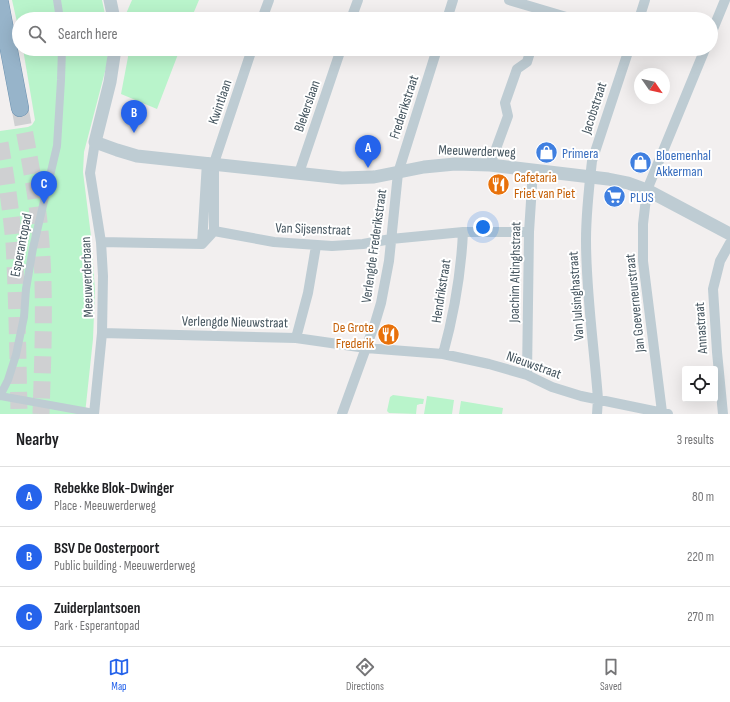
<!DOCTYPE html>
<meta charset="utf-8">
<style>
:root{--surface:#fff;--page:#f6f6f6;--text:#202124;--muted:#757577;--line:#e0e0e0;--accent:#2563eb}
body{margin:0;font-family:"Sofia Sans Condensed",sans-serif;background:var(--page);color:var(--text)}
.controls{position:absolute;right:12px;bottom:12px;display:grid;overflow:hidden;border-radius:4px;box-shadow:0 4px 16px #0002}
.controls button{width:36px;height:36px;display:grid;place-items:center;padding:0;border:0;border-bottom:1px solid var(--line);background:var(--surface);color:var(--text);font:20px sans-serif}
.compass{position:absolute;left:634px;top:68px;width:36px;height:36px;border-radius:50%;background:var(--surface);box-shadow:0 4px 16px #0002;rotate:124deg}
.you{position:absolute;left:483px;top:227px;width:14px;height:14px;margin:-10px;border:3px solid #fff;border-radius:50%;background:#1a73e8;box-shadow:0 0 0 6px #1a73e833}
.badge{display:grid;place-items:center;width:26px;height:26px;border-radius:50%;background:var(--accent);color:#fff;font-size:13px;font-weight:700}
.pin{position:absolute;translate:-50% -33px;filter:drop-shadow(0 1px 2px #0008)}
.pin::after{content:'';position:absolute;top:21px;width:14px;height:12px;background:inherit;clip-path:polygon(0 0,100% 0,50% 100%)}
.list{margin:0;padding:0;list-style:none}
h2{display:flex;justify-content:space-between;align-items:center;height:52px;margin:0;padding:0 16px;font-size:17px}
h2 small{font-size:13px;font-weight:400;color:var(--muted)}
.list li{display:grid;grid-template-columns:26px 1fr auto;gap:12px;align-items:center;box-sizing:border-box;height:60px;padding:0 16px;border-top:1px solid var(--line)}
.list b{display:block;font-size:15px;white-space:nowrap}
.list p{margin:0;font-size:13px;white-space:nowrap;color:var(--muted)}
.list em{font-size:13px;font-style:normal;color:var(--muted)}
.icon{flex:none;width:22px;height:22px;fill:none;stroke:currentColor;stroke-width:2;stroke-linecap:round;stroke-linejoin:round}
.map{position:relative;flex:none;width:730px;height:414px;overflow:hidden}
.search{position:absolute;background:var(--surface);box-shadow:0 4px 16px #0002;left:12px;right:12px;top:12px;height:44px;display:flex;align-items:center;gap:10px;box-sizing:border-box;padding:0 14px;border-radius:22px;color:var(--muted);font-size:15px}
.sheet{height:232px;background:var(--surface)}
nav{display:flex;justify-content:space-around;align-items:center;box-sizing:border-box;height:56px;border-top:1px solid var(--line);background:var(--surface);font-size:11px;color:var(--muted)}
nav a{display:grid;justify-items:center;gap:2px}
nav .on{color:var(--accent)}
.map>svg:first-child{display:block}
.green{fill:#b9f4cb}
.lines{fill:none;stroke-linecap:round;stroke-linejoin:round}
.trunk-tunnel{stroke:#cfd0d2;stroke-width:17;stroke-dasharray:17 8;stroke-linecap:butt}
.trunk-casing{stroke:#6d92b0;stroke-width:18}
.pedestrian{stroke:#beccd3;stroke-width:8}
.minor{stroke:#beccd3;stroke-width:10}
.tertiary{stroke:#beccd3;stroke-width:13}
.trunk{stroke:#97b4ca;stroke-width:17}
.labels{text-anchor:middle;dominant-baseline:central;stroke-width:4;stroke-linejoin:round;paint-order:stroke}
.street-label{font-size:14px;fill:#45555f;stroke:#fff}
.shop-label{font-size:14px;fill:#366cbe;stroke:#fff;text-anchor:start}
.food-label{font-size:14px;fill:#c56008;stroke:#fff;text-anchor:start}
</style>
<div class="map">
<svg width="730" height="414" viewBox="0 0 730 414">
<rect width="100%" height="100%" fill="#f2efef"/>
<!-- green -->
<path class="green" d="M12 0H102L106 19H19V31Z
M132 0H199L191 19H125V16Z
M23 49H108L107 64 84 152 83 172 91 236 95 290 93 339 85 414H0V131L28 127 32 125 35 120Z
M127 49H180L157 109 121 94 128 57Z
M393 395 424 399 423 404H420L417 405 416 414 389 413 387 411 390 397Z
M427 396 454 400 452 414H424Z
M461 401 503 408 502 414H459Z"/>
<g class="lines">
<!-- trunk-tunnel -->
<path class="trunk-tunnel" d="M20 108C27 146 35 184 39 222 46 284 43 351 41 414
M0 143C6 177 11 210 14 243 17 300 18 357 19 414"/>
<defs>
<path id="trunk" d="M0 3 20 108"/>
</defs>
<!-- trunk casing -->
<use href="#trunk" class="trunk-casing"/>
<!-- pedestrian -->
<path class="pedestrian" d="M57 0 60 19
M0 396 8 380 16 355 24 317 26 289 33 248 57 146 61 80 62 49
M0 396 94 413"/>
<!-- minor -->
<path class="minor" d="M509 0 573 19
M262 19 269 0
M351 19 358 0
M447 19 453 0
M639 19 645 0
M711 34 725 0
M490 165 508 116 505 103 517 69 527 62 531 49
M299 173 341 49
M214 231 274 242 332 246 363 244 391 239 463 232H529
M214 231V163L252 49
M101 242 202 244 214 231
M202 244 207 162
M102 333 296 338 366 348 443 354 489 364 527 375 552 387 581 396 668 414
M296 338 308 293 316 246
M443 354C454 314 461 274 463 232
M527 375 529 232 533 170
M662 412 643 261V224L647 190 705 49
M94 414 102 333 103 276 101 242 90 173 95 142
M342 414 375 323 381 303 389 261 398 173 437 49
M597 414 598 399C594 346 586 293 586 240 586 214 589 187 592 161L629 49
M723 414 717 352 713 289 720 261 730 243"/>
<!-- tertiary -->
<path class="tertiary" d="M110 0 114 19
M115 49 110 82 95 142 117 150 137 156 342 178 374 177 424 167 455 164 490 165 608 179 628 183 647 190 730 234"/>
<!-- trunk -->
<use href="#trunk" class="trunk"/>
</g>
<!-- icons -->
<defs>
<symbol id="shop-disc" viewBox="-11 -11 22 22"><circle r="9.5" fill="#3f7fe0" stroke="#fff"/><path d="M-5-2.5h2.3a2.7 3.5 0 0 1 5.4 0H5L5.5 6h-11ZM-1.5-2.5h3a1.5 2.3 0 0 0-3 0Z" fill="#fff"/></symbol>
<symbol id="restaurant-disc" viewBox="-11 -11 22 22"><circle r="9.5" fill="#e8710a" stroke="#fff"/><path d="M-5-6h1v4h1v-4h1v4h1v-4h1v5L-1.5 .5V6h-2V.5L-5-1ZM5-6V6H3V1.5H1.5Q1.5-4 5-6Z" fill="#fff"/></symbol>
<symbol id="supermarket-disc" viewBox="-11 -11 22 22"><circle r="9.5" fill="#3f7fe0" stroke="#fff"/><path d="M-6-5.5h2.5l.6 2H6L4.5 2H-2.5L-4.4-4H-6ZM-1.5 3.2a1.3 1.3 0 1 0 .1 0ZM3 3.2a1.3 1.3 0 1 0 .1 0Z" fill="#fff"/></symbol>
</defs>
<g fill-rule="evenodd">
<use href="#shop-disc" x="534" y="140" width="25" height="25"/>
<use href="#shop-disc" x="628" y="150" width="25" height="25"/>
<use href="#restaurant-disc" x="486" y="172" width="25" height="25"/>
<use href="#supermarket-disc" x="602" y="184" width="25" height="25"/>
<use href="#restaurant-disc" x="376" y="322" width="25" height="25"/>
</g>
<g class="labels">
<!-- street labels -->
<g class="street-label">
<text transform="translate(220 102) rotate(-71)">Kwintlaan</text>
<text transform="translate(307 106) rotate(-71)">Blekerslaan</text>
<text transform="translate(404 107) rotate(-72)">Frederikstraat</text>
<text transform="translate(594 108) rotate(-72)">Jacobstraat</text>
<text transform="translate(477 151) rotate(2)">Meeuwerderweg</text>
<text transform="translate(313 229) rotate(2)">Van Sijsenstraat</text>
<text transform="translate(21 245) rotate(-79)">Esperantopad</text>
<text transform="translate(374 246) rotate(-82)">Verlengde Frederikstraat</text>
<text transform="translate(515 272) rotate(-89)">Joachim Altinghstraat</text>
<text transform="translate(87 277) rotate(-92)">Meeuwerderbaan</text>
<text transform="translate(441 291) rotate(-81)">Hendrikstraat</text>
<text transform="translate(576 296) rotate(-94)">Van Julsinghastraat</text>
<text transform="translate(635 303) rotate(-96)">Jan Goeverneurstraat</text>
<text transform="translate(235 322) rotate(1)">Verlengde Nieuwstraat</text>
<text transform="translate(701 328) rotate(-94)">Annastraat</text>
<text transform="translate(534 365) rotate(20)">Nieuwstraat</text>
</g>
<!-- shop labels -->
<g class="shop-label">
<text x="562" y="153">Primera</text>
<text x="656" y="155">Bloemenhal<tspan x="656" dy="16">Akkerman</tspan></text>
<text x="630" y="197">PLUS</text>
</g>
<!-- food labels -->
<g class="food-label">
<text x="514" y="177">Cafetaria<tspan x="514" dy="16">Friet van Piet</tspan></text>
<text x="374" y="327" text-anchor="end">De Grote<tspan x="374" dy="16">Frederik</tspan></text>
</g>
</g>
</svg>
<div class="controls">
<button><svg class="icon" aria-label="locate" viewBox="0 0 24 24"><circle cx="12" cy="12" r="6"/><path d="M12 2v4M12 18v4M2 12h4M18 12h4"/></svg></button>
</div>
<svg class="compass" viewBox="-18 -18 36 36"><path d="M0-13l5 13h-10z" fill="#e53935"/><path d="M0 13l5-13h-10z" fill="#757577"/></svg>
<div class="you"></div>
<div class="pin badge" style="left:368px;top:168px">A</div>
<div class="pin badge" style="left:134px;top:133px">B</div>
<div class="pin badge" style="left:44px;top:204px">C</div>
<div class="search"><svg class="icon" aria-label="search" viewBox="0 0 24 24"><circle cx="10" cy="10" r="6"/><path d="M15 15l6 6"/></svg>Search here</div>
</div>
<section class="sheet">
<h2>Nearby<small>3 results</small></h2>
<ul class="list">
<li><span class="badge">A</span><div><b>Rebekke Blok-Dwinger</b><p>Place · Meeuwerderweg</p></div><em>80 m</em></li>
<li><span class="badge">B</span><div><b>BSV De Oosterpoort</b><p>Public building · Meeuwerderweg</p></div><em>220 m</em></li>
<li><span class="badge">C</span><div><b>Zuiderplantsoen</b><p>Park · Esperantopad</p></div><em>270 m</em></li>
</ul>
</section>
<nav>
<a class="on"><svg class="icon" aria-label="map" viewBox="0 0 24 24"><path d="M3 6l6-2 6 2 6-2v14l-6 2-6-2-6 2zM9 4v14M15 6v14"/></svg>Map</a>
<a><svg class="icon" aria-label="directions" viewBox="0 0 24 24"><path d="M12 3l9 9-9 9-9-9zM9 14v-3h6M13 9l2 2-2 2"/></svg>Directions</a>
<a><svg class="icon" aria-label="saved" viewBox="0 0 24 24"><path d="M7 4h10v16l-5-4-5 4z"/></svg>Saved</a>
</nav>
